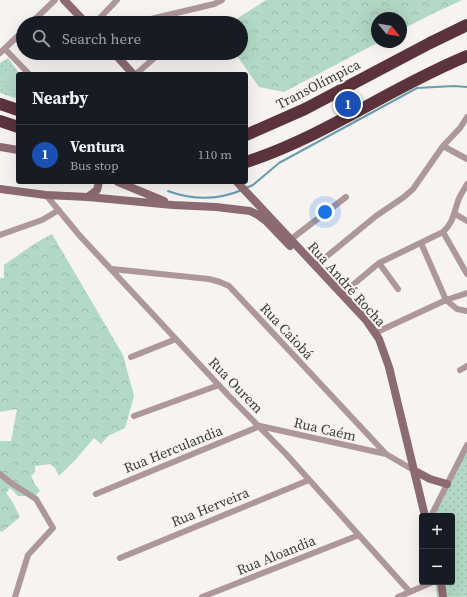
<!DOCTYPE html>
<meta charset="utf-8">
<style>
:root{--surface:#171b24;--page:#242831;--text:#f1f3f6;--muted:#9ea1a6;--line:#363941;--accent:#1a73e8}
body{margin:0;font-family:"Source Serif 4",serif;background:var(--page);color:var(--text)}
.controls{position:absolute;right:12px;bottom:12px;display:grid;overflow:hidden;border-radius:4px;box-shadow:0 4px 16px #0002}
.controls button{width:36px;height:36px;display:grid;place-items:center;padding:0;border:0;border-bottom:1px solid var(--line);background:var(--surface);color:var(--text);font:20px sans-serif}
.compass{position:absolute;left:371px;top:12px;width:36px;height:36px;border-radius:50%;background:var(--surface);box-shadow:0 4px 16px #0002;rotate:120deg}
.you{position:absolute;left:325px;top:212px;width:14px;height:14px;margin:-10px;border:3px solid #fff;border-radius:50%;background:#1a73e8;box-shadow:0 0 0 6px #1a73e833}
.badge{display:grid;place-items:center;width:26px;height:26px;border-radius:50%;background:var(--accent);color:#fff;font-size:13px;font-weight:700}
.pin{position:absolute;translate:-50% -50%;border:2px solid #fff;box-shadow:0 1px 4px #0006}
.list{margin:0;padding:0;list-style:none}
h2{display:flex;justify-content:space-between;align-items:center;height:52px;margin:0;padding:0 16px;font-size:17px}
h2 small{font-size:13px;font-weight:400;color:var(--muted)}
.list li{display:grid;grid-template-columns:26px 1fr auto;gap:12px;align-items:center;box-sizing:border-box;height:60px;padding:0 16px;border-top:1px solid var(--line)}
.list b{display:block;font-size:15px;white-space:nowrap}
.list p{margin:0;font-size:13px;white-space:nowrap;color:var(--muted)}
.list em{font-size:13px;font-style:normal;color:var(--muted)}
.icon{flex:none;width:22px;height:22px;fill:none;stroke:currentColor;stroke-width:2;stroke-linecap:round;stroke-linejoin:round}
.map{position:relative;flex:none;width:467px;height:597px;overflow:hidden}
.search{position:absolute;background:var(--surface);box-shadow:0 4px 16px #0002;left:16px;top:16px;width:232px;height:44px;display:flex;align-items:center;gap:10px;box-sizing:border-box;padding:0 14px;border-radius:22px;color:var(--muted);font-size:15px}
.panel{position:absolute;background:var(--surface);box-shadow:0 4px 16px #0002;left:16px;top:72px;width:232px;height:112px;border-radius:4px}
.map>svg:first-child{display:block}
.forest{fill:url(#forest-crowns)}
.park{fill:url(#park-dots)}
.garden{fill:#b2d9c5}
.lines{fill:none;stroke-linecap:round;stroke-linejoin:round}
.stream{stroke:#699daf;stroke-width:2}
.street{stroke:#ae979b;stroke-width:6}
.secondary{stroke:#8b6b71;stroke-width:8}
.highway{stroke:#5c323b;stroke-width:12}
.labels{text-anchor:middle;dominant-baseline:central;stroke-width:4;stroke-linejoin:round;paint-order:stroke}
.street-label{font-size:14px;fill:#3d3c3b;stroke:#f6f3f0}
</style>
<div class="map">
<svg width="467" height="597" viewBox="0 0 467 597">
<defs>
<pattern id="forest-crowns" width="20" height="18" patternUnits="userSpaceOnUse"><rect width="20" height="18" fill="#b2d9c5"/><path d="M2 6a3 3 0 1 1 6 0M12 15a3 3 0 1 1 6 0" fill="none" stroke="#9abbaa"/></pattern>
<pattern id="park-dots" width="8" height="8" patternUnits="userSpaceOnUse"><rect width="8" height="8" fill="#b2d9c5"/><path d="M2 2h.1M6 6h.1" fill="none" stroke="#9abbaa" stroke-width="1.8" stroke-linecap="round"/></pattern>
</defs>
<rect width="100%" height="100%" fill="#f6f3f0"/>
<!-- forest -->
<path class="forest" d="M266 0H462L432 14 401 30V18H377V42H379L284 92 259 87 235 53H241V23H230Z
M52 234 123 355 134 396 125 428 108 436 101 444 94 438 76 459 59 476 55 468 50 464 35 466V472L31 476 35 484 40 491 35 496H18L10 488 6 493 12 501 20 517 2 532 0 531V441H11L17 409 0 412V278H4V265L34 244Z"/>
<!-- park -->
<path class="park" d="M8 58 20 74H18V99L0 93V63Z
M467 442V597H437L435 582H452V516H428Z"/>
<!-- garden -->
<path class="garden" d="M9 67 18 76V98L0 80V77Z"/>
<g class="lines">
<!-- stream -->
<path class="stream" d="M246 188 253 185 279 163 417 88 454 86 467 87
M168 191C192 200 218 200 242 190"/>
<!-- street -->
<path class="street" d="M31 23 55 0
M95 23 117 0
M143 23 151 19 214 4 222 0
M5 49 29 74
M0 53 23 31
M136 74 160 53
M443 146 460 128 467 117
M46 195 80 236 228 395 286 454 410 592
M455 214 467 221
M443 232 467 274
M0 235 42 220 59 210
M290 240 346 197
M421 243 446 300 457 309 467 311
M379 263 398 289
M315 266 376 216 404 197 413 189 443 146 467 159
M112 269 209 279 220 282 229 286 386 454 415 471
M342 294 379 263 443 232C453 223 454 213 458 201 460 195 464 190 467 184
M375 333 446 300 467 293
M131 357 176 339
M460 370 467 366
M134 416 219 385
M0 474 11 483 36 499 53 528 28 555 15 597
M96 494 260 426 386 454
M431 516 467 445
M120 558 309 480
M202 597 359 535
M398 597 433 582"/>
<!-- secondary -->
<path class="secondary" d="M64 0 86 23
M114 53 133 74
M0 147 18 150
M118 182 164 201
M237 182 366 320 379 339 389 367 425 516
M0 189 46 195 88 197 173 205 216 207 250 211 258 215 266 221 290 246
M88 197 97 190 99 182
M415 471 430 479 447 484
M441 582 443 597"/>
<!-- highway -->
<path class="highway" d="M0 104 18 110
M0 121 18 127
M246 135 305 109 430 43 467 25
M246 162C324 137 391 87 467 56"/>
</g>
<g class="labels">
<!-- street labels -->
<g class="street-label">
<text transform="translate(318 84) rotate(-27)">TransOlímpica</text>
<text transform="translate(347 284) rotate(48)">Rua André Rocha</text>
<text transform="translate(287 331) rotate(47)">Rua Caiobá</text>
<text transform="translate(236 385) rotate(46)">Rua Ourem</text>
<text transform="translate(325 429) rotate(13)">Rua Caém</text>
<text transform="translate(173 449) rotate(-22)">Rua Herculandia</text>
<text transform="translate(210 507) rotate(-22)">Rua Herveira</text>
<text transform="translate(276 555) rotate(-22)">Rua Aloandia</text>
</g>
</g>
</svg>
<div class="controls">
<button>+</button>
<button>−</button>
</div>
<svg class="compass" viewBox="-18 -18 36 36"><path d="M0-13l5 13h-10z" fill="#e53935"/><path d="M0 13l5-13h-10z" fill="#9ea1a6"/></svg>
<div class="you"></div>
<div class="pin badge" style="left:348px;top:104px;background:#1a4fb4">1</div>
<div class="search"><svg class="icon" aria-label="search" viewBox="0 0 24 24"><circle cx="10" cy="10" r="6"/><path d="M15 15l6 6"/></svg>Search here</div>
<section class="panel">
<h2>Nearby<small></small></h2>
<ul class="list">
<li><span class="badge" style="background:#1a4fb4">1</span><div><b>Ventura</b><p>Bus stop</p></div><em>110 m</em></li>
</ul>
</section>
</div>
